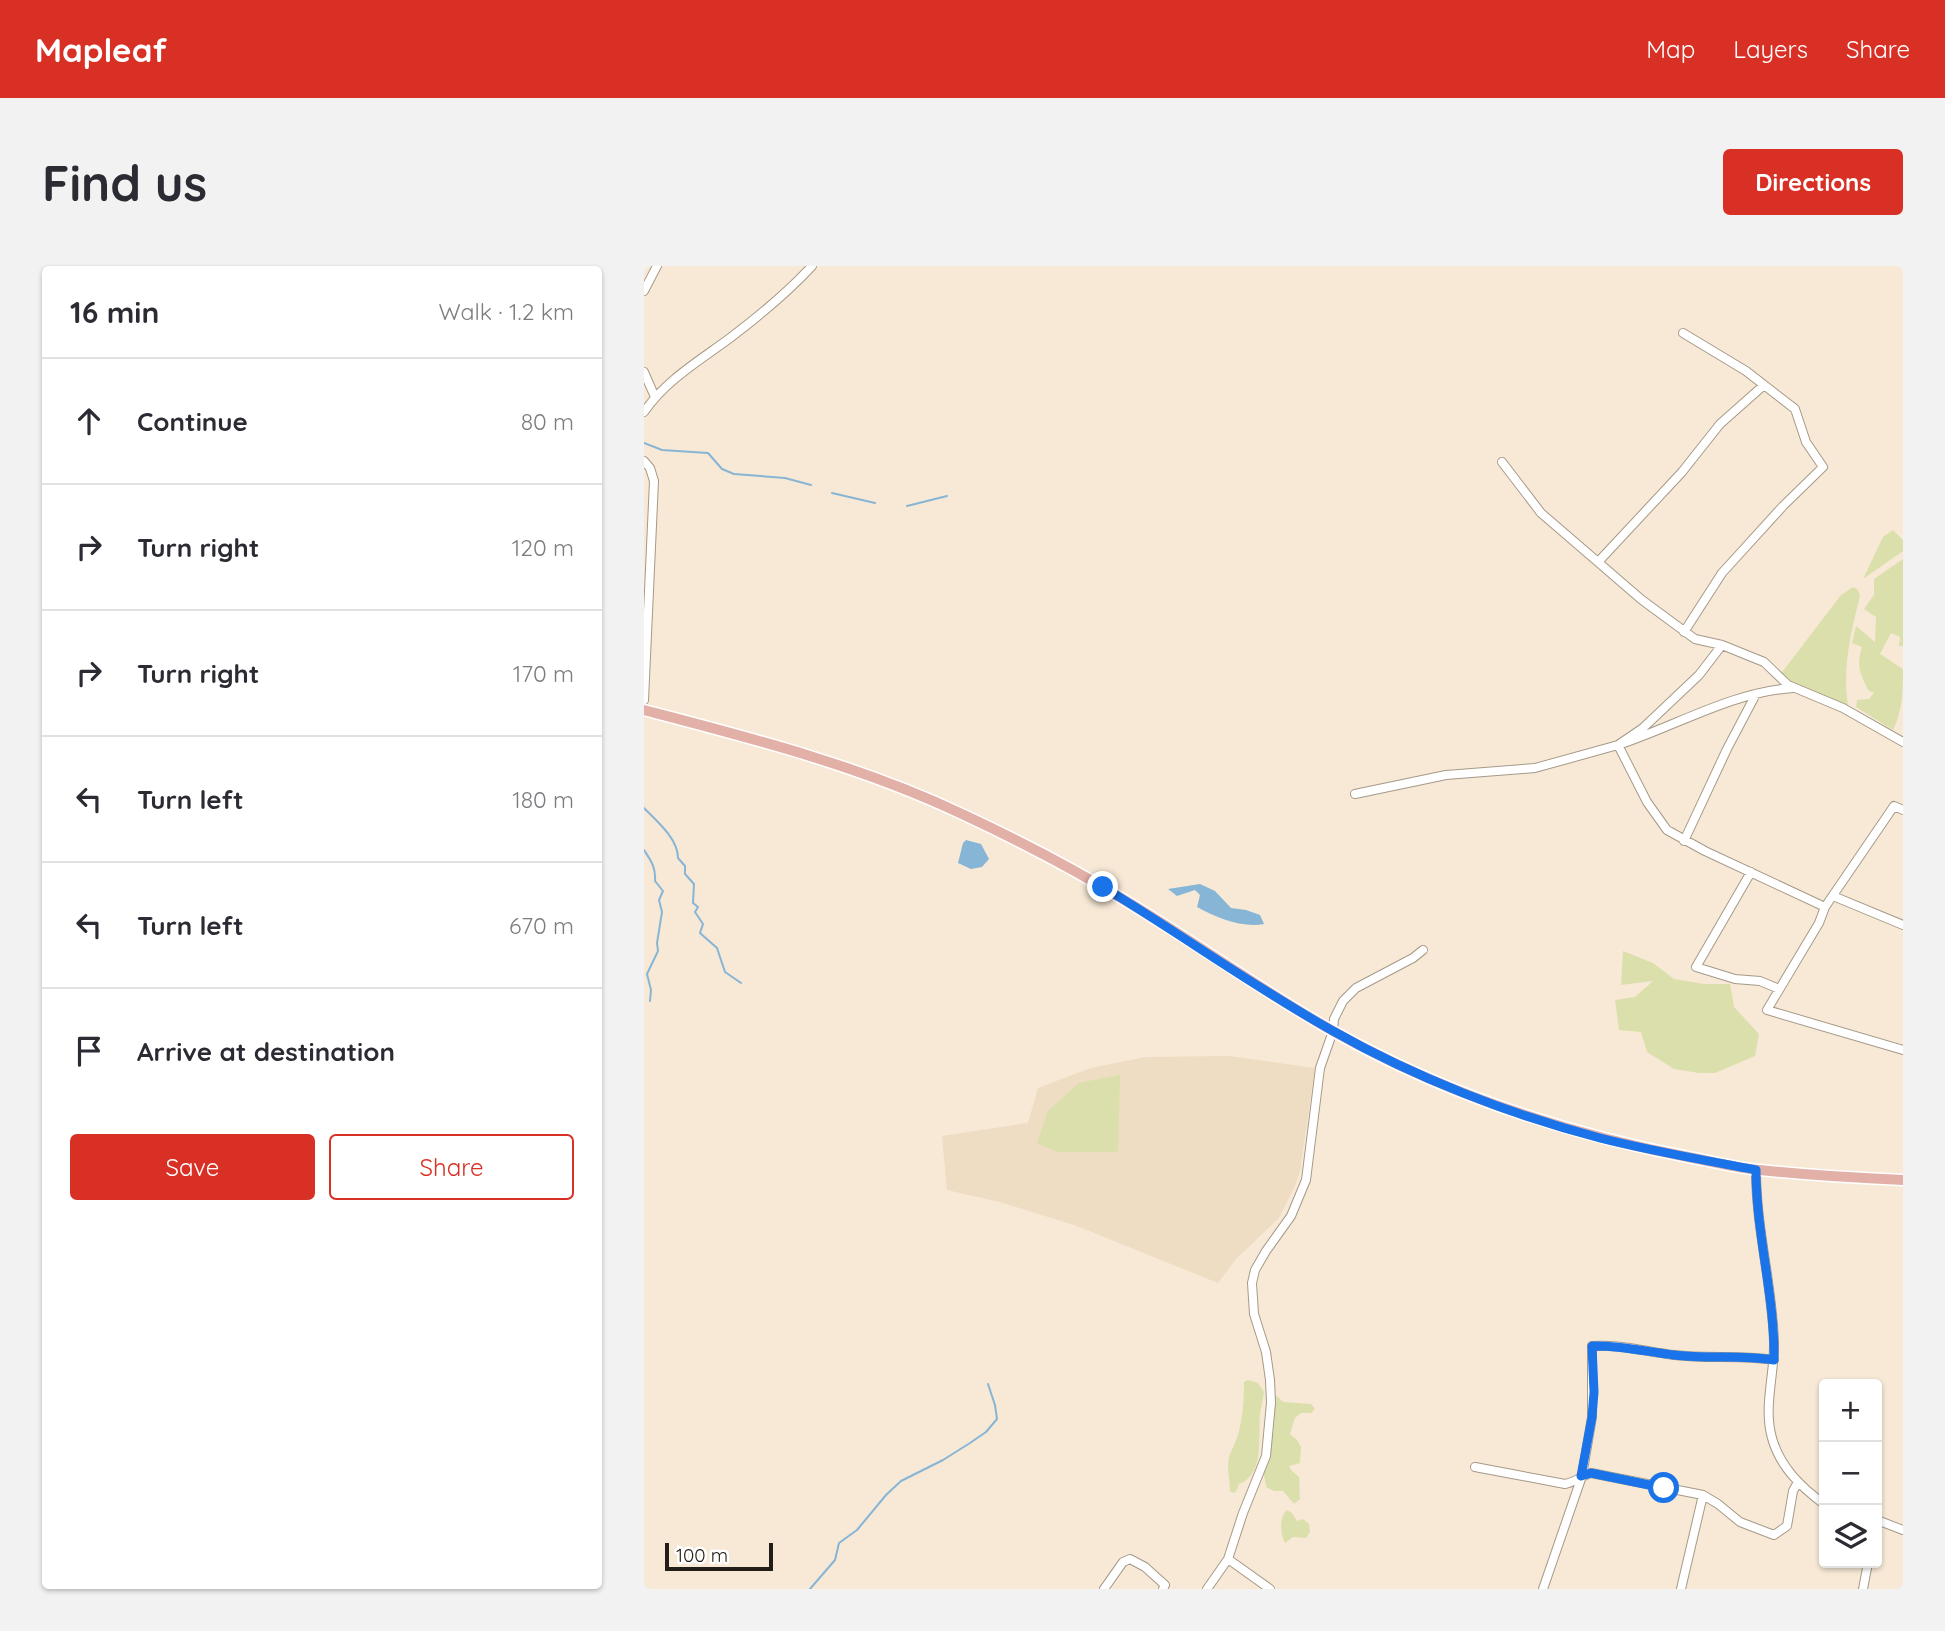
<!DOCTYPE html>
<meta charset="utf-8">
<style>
:root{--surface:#fff;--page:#f2f2f3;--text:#2b2b33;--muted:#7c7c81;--line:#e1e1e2;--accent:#d93025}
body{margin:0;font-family:Quicksand,sans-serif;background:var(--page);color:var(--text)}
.controls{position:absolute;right:21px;bottom:21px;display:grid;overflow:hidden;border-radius:7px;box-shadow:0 2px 5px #0004}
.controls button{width:63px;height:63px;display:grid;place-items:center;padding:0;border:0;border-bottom:2px solid var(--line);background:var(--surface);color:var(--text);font:35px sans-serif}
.scale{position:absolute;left:21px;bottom:18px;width:108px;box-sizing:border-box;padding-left:7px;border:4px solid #221d16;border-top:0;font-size:19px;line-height:24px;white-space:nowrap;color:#221d16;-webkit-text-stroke:5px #fff;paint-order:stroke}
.stop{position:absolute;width:21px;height:21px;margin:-16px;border:5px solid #1a73e8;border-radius:50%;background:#fff}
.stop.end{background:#1a73e8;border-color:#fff;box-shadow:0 2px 7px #0008}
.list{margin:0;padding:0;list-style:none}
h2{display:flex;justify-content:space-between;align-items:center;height:91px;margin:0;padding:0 28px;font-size:30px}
h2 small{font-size:23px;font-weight:400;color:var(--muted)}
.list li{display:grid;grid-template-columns:46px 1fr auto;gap:21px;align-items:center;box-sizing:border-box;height:126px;padding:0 28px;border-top:2px solid var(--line)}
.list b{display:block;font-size:26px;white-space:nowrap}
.list em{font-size:23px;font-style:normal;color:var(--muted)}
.actions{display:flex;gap:14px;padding:21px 28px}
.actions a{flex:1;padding:16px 0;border:2px solid var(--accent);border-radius:7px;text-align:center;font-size:24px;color:var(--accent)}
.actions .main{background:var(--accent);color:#fff}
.icon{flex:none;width:38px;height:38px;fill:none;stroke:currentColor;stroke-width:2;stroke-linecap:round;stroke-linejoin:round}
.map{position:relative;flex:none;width:1259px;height:1323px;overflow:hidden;border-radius:7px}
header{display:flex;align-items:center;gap:42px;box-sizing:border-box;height:98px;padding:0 35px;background:var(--accent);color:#fff}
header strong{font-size:33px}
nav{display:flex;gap:38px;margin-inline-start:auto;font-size:24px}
.intro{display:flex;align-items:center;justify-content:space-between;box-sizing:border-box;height:168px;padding:0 42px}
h1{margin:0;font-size:49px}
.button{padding:18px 32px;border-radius:7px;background:var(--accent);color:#fff;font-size:24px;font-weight:700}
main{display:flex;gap:42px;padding:0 42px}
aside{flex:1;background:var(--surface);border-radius:7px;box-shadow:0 2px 5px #0004}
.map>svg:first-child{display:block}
.built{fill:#eedcc3}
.green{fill:#dadfac}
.water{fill:#87b5d6}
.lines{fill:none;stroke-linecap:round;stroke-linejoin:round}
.stream{stroke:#87b5d6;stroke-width:2}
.minor-casing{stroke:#a69987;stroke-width:10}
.major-casing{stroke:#fff;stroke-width:13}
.minor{stroke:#fff;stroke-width:8}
.major{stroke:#e3b0a7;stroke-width:10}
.route{stroke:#1a73e8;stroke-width:9}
</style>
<header>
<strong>Mapleaf</strong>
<nav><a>Map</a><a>Layers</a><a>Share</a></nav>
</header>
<div class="intro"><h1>Find us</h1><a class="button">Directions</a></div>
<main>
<aside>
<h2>16 min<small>Walk · 1.2 km</small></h2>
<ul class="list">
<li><svg class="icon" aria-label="ahead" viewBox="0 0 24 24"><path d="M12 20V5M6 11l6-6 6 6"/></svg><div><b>Continue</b></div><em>80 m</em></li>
<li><svg class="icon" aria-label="right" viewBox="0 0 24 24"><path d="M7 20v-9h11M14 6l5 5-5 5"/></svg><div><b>Turn right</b></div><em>120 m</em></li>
<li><svg class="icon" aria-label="right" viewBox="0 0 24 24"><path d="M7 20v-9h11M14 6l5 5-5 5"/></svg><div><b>Turn right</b></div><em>170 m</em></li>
<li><svg class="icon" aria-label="left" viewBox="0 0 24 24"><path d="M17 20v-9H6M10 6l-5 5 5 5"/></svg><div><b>Turn left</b></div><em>180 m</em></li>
<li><svg class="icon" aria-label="left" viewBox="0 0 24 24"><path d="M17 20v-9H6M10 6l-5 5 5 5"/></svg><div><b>Turn left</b></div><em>670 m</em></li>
<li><svg class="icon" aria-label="arrive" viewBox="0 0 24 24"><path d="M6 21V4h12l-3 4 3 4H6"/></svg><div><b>Arrive at destination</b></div></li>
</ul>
<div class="actions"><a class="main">Save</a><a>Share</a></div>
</aside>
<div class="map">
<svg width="1259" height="1323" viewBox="0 0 1259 1323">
<rect width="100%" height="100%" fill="#f7e9d6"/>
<!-- built -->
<path class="built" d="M585 790 671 802 656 905 651 920 635 952 592 993 574 1017 433 960 356 936 303 924 298 870 384 857 394 822 447 802 502 791Z"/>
<!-- green -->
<path class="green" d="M1249 264 1259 274V285L1219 313 1239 271Z
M1259 293V380H1255L1256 371 1247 367 1236 388 1259 403C1259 426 1259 443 1249 464L1212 441 1213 434 1225 433 1230 427 1224 424C1216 408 1212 399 1218 381L1208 377 1212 360 1231 376 1232 351 1220 343 1230 329V313Z
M1209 321 1214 324 1216 330C1207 366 1198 403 1204 439L1151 419 1136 409 1197 329Z
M979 685 1009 697 1030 713 1060 718H1086L1090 741 1115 768 1111 790 1071 807H1055L1030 803 1003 786 997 766 975 764 971 734 991 731 1009 715 977 719Z
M476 809 474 886H413L393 877 404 845 435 817Z
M604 1114 614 1117 620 1126C619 1134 617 1141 616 1148 614 1169 621 1209 595 1218L592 1226 589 1227 586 1225C586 1217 584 1207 584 1197 585 1186 593 1176 595 1165 599 1149 600 1132 600 1116Z
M633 1130 639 1136 667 1138 671 1143 667 1147H657L651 1152 646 1168 653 1174 657 1181 656 1197 645 1200 647 1204 655 1211 656 1233 650 1238 639 1225H630L622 1221C622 1215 619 1210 620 1204 625 1179 637 1156 626 1131Z
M643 1244 648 1247 653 1255 659 1253 665 1258 666 1266 662 1272 649 1271 641 1277C636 1268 635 1251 643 1244Z"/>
<!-- water -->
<path class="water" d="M322 574 337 578 345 593 338 601 327 603 314 597 319 577Z
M556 618 571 625 587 642 602 644 616 649 620 658C598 662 573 652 553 641L556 629 551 624 533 630 524 623Z"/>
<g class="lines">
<!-- stream -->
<path class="stream" d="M0 177 18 184 64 187 78 203 90 208 141 212 167 219
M188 227 231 237
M263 240 303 230
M0 542C13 555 34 573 34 592L41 600V608L50 618 49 637 54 641 51 646 59 658 56 667 73 682 81 706 97 717
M0 584C7 595 12 601 11 615L19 625 15 634 18 646 13 677 14 685 3 708 7 724 6 735
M166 1323 191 1294 195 1277 213 1264 242 1229 257 1215 299 1194 326 1177 342 1166 353 1153 351 1139 344 1118"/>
<defs>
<path id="minor" d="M0 25 13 0
M1039 67 1102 105 1151 143 1162 176 1179 201 1139 240 1078 307 1040 366
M0 106 11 131
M0 146C22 114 55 95 86 72 115 50 143 27 168 0
M0 195 6 202 10 215 0 434
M858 196 897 247 998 334 1051 373 1078 379 1120 396 1144 419 1199 442 1259 476
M955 295 1038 206 1076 158 1120 119
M1149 422C1088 426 1032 460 974 479L1003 536 1023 564 1061 585 1181 641
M711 528 802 509 891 502 974 479 999 462 1055 409 1078 379
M1259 544 1250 540 1181 641 1175 657 1123 744 1259 784
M1040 575 1083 483 1112 428
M1107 606 1052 701 1091 713 1116 715 1135 723
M1189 630 1259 659
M1112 904C1112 962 1128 1018 1130 1075 1131 1107 1119 1141 1128 1172 1136 1201 1157 1221 1180 1238
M831 1201 921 1218C932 1216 937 1210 947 1207L1059 1229 1074 1238 1096 1256 1130 1269 1143 1260 1149 1225 1154 1216
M1233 1254 1259 1264
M584 1293 599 1247 622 1190 627 1137 626 1114 622 1086 610 1048 608 1017 611 1004 622 985 647 950 662 914 676 802 689 765 690 753 699 735 712 722 769 692 779 684
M460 1323 479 1296 486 1293 501 1301 521 1319 519 1323
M563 1323 584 1293 626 1323
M899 1323 938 1210 948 1151V1080C976 1078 1003 1086 1030 1089 1064 1093 1095 1089 1130 1094
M1037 1323 1059 1229
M1219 1323 1224 1297"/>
<path id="major" d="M0 444C107 472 217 500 318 548 376 575 432 604 487 638 555 679 620 726 689 765 800 828 924 868 1049 892 1071 896 1093 902 1116 904 1163 909 1211 912 1259 914"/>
</defs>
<!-- minor casing -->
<use href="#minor" class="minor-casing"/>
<!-- major casing -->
<use href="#major" class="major-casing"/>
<!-- minor -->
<use href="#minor" class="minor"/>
<!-- major -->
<use href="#major" class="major"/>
</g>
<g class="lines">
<!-- route -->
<path class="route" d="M459 621C537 668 610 721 689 765 770 811 867 849 956 872 1007 885 1060 894 1112 904 1112 968 1131 1030 1130 1094 1096 1089 1064 1093 1030 1089 1003 1086 976 1079 948 1080L950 1126 948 1151 937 1210 947 1207 1020 1222"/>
</g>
</svg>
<div class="controls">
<button>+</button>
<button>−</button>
<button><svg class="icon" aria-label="layers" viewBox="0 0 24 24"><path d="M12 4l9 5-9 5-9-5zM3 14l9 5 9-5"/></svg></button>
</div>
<div class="scale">100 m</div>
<div class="stop" style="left:1020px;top:1222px"></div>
<div class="stop end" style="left:459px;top:621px"></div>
</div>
</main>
